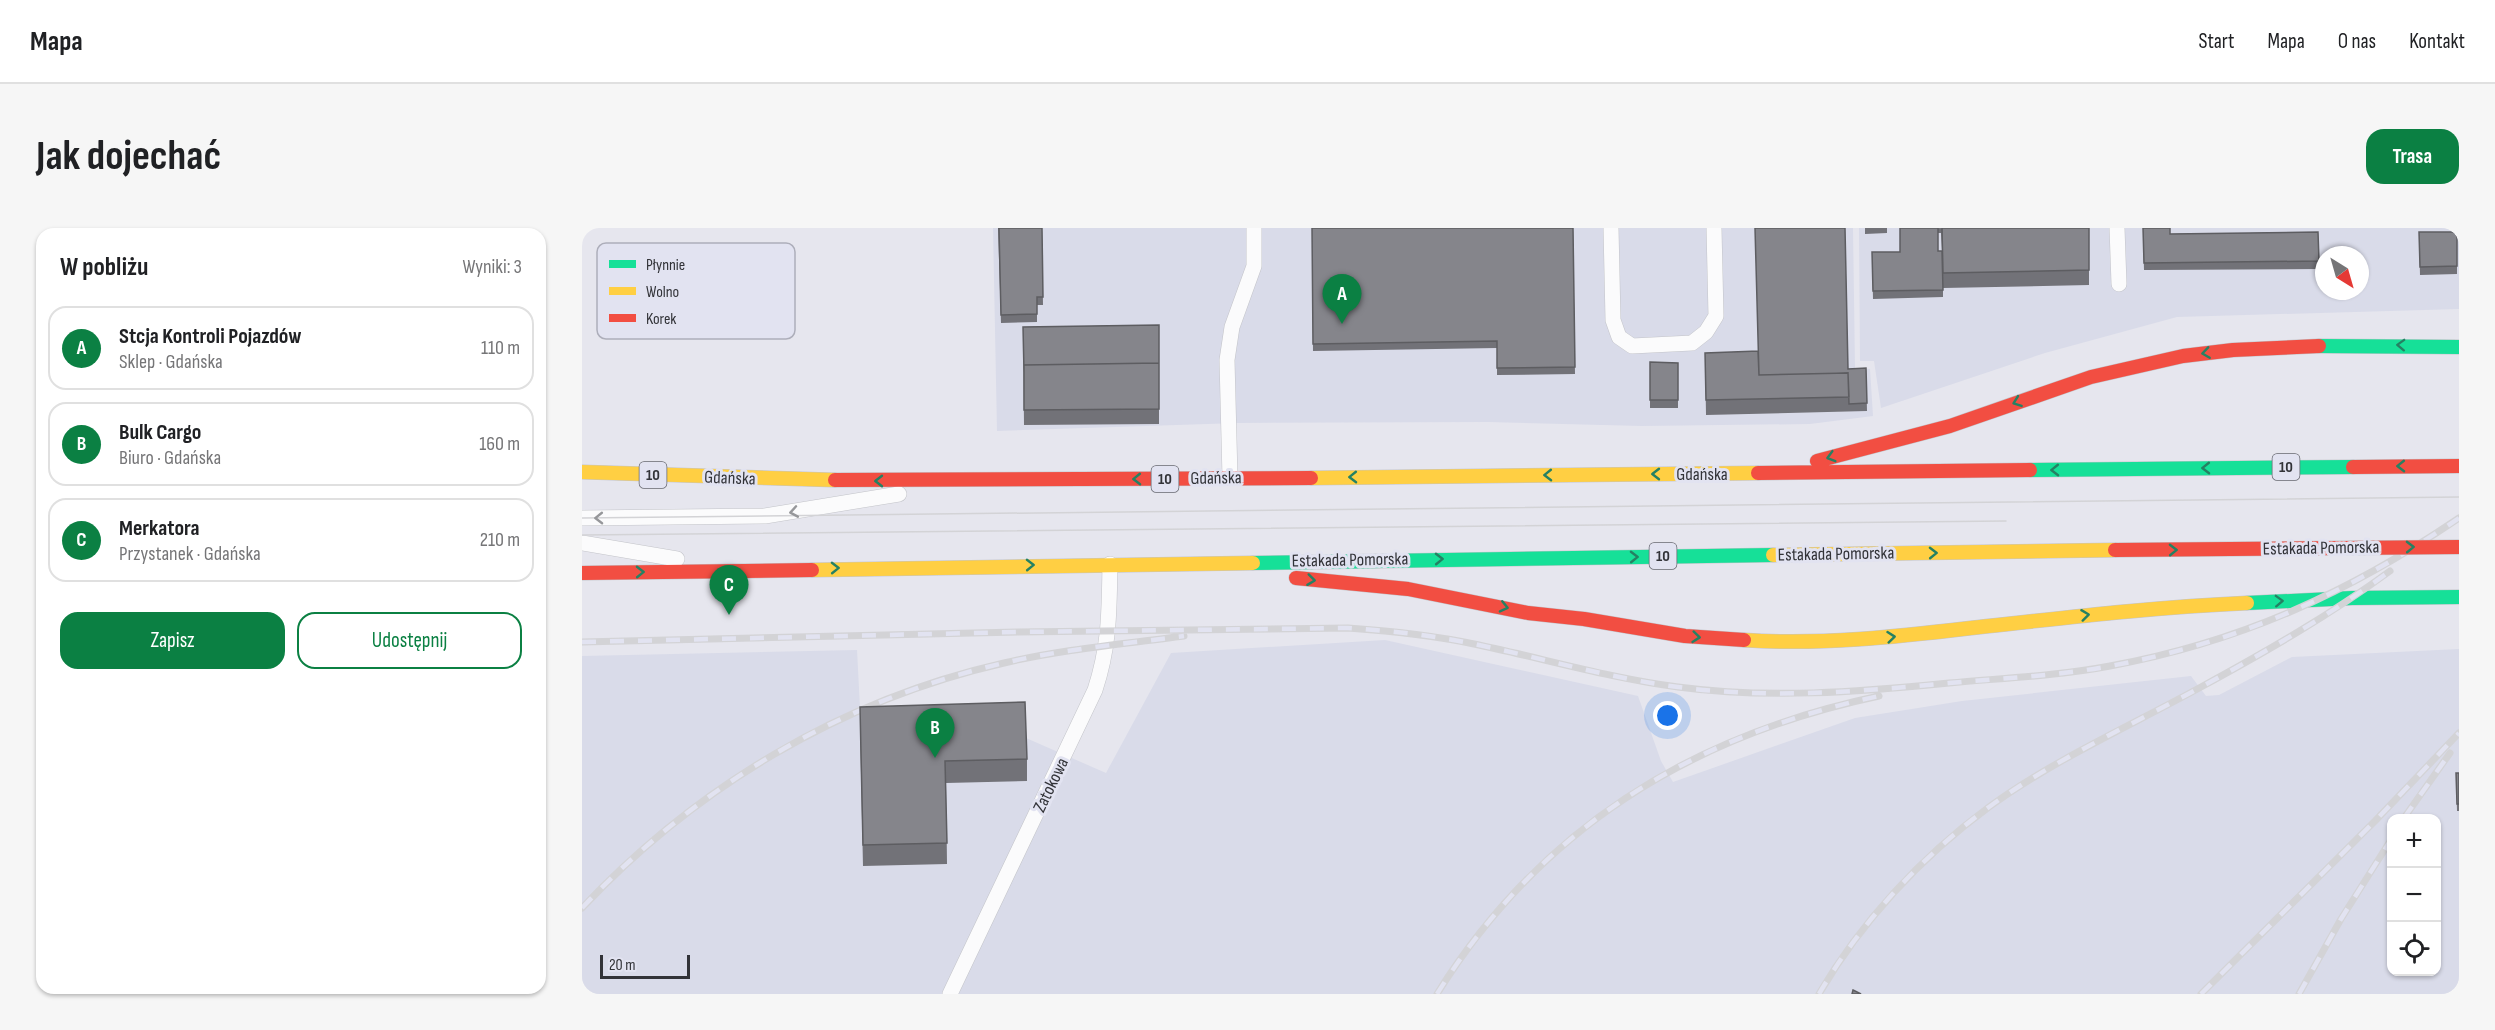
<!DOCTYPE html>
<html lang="pl">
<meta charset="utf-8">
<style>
:root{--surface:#fff;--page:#f6f6f6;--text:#202124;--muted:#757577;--line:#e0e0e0;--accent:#0b8043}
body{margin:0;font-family:"Sofia Sans Condensed",sans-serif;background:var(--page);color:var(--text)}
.controls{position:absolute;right:18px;bottom:18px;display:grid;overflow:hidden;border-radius:12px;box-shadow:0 2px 4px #0004}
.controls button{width:54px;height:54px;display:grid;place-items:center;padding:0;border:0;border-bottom:2px solid var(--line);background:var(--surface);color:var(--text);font:30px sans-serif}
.compass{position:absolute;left:1733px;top:18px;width:54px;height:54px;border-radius:50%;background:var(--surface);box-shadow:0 2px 4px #0004;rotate:143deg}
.scale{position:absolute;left:18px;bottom:15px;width:90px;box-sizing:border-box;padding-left:6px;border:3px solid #323338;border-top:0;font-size:16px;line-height:21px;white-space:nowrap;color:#323338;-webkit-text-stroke:4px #e2e3f1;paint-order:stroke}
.you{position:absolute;left:1086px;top:488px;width:21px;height:21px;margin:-15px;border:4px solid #fff;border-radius:50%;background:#1a73e8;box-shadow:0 0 0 9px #1a73e833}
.badge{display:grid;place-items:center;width:39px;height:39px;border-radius:50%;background:var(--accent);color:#fff;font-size:20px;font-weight:700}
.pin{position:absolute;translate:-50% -50px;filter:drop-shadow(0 2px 3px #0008)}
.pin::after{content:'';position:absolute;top:32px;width:21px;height:18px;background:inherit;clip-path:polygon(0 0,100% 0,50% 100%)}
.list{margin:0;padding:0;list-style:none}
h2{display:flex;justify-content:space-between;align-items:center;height:78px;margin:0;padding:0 24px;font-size:26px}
h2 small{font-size:20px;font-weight:400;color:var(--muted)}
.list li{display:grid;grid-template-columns:39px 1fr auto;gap:18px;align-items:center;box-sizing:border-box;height:84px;margin:0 12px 12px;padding:0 12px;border:2px solid var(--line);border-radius:18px}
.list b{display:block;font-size:22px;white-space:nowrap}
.list p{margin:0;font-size:20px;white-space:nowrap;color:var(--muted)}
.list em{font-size:20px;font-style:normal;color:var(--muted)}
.actions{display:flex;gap:12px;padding:18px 24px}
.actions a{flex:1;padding:14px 0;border:2px solid var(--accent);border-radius:18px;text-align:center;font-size:21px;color:var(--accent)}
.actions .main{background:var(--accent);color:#fff}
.icon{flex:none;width:33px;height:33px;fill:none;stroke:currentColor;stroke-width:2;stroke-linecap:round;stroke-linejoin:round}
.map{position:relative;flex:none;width:1877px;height:766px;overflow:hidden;border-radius:18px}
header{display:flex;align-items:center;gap:36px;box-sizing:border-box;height:84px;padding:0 30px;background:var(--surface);border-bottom:2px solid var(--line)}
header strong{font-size:28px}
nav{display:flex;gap:33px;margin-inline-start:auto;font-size:21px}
.intro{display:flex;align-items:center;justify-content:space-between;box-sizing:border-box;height:144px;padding:0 36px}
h1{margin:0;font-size:42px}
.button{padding:15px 27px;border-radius:18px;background:var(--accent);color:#fff;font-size:21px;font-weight:700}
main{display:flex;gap:36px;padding:0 36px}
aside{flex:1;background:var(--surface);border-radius:18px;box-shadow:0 2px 4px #0004}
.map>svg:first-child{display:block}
.built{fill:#d9dbe9;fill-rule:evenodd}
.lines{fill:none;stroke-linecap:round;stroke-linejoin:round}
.lane-casing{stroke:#c3c4c9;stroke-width:16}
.fast-casing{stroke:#c3c4c9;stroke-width:15}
.slow-casing{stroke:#c3c4c9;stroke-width:15}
.jam-casing{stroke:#c3c4c9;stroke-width:15}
.lane{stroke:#fbfbfc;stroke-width:15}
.fast{stroke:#16e098;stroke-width:14}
.slow{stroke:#ffcf43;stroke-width:14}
.jam{stroke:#f24e42;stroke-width:14}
.tram{stroke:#d3d3d6;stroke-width:1.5}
.rail-casing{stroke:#d3d3d6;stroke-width:7}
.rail{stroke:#e2e3f1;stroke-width:4.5;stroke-dasharray:14;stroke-linecap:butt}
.jam-bridge-casing{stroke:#c3c4c9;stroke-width:15;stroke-linecap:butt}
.jam-bridge{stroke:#f24e42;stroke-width:14}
.wall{fill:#727278;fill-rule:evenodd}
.building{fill:#85858b;stroke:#5d5d61;stroke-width:1.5}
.oneway{stroke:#258163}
.oneway2{stroke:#96979a}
.labels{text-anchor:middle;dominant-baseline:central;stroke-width:6;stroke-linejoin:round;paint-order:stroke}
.shield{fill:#e2e3f1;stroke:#676870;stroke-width:1.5}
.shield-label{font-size:16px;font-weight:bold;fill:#323338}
.street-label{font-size:18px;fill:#323338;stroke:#e2e3f1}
.key{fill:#e2e3f1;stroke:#adaeba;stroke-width:1.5}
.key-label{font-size:16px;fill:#323338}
</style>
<header>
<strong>Mapa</strong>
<nav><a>Start</a><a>Mapa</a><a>O nas</a><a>Kontakt</a></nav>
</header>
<div class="intro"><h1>Jak dojechać</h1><a class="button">Trasa</a></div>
<main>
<aside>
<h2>W pobliżu<small>Wyniki: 3</small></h2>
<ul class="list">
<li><span class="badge">A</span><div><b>Stcja Kontroli Pojazdów</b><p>Sklep · Gdańska</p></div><em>110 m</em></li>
<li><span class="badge">B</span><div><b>Bulk Cargo</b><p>Biuro · Gdańska</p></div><em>160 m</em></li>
<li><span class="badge">C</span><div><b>Merkatora</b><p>Przystanek · Gdańska</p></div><em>210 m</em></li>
</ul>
<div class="actions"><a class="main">Zapisz</a><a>Udostępnij</a></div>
</aside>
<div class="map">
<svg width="1877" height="766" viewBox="0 0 1877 766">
<rect width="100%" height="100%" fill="#e6e6ee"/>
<!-- built -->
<path class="built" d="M411 0H1271L1273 140 1288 141 1291 188 1228 196 1060 198 906 194 656 195 415 203Z
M1277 0H1877V81L1595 89 1463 125 1299 180 1292 133H1278ZM1742 27H1778V63H1742Z
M803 412 1056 468 1079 533 1091 554 1273 490 1380 473 1609 448 1624 468 1637 467 1710 429 1877 421V766H0V428L275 422 279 500 444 510 524 545 589 425ZM1810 590H1854V744H1810Z"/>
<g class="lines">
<defs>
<path id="lane" d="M1029 0 1031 92 1037 109 1050 118 1110 115 1124 104 1134 88 1132 0
M1535 0 1537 56
M648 250 645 132 650 99 672 38V0
M0 290 183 288 317 266
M0 315 95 331
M368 766 513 462C528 416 527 383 528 336"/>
<path id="fast" d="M1737 118 1877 119
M1448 242 1771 239
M671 335 1191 327
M1665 375 1770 370 1877 369"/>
<path id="slow" d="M0 244 253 252
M729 250 1176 245
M1191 327 1533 322
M230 342 671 335
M1162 412C1238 417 1313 409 1389 400 1481 390 1572 379 1665 375"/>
<path id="jam" d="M1235 233 1368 198 1509 149 1601 128 1651 122 1737 118
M1771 239 1877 238
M1176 245 1448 242
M253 252 729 250
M0 345 230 342
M714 350 826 361 946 385 1002 391 1103 408 1162 412"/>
</defs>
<!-- lane casing -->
<use href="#lane" class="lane-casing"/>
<!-- fast casing -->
<use href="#fast" class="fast-casing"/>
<!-- slow casing -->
<use href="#slow" class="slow-casing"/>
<!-- jam casing -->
<use href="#jam" class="jam-casing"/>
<!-- lane -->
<use href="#lane" class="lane"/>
<!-- fast -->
<use href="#fast" class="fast"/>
<!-- slow -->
<use href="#slow" class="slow"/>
<!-- jam -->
<use href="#jam" class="jam"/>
<!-- tram -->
<path class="tram" d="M0 290 1877 269
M0 307 1424 293"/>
<defs>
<path id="rail" d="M0 414 436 404 766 400C808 403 850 407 892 416 960 430 1027 450 1096 459 1187 471 1276 464 1367 455 1421 450 1475 448 1528 438 1659 414 1768 364 1877 290
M1822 590 1868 525
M0 680C114 559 259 472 422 435 481 421 542 416 602 408
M855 766C958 601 1108 508 1297 468
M1237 766C1279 694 1339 629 1407 579 1473 531 1548 498 1619 459 1685 423 1748 387 1808 343
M1619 766 1793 593 1877 505
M1717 766 1759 691 1810 610"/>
</defs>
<!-- rail casing -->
<use href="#rail" class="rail-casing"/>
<!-- rail -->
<use href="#rail" class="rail"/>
<defs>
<path id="jam-bridge" d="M1533 322 1877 319"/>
</defs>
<!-- jam-bridge casing -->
<use href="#jam-bridge" class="jam-bridge-casing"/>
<!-- jam-bridge -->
<use href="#jam-bridge" class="jam-bridge"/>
</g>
<!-- wall -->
<path class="wall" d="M416 0H460L461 77H455V94L419 95Z
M730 0H991L993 146 915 147V120L731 123Z
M1283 0H1305V5L1283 6Z
M1318 0H1507V57L1361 60V69L1291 71 1290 24H1318ZM1356 5H1359L1360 23H1356Z
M1561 0 1588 6 1736 4 1737 41 1562 42Z
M1837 4H1875V46L1838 47Z
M577 97V196L442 197 441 99Z
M1123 125 1266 141 1284 140 1285 183 1124 187Z
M1068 134 1096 135V180H1068Z
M278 500 445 531V553L364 555 365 636 281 638Z
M1874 545H1877V583H1875Z"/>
<!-- building -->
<path class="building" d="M417 0H460L461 69H455V86L419 87Z
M730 0H991L993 139 915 140V113L731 116Z
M1173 0H1263L1266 141 1284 140 1285 175 1267 176 1266 145 1177 147Z
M1318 0H1356V23H1360L1361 62 1291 63 1290 24H1318Z
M1360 0H1507V42L1361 45Z
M1561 0H1588V6L1736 4 1737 33 1562 35Z
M1837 4H1875V38L1838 39Z
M577 97V135L442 137V144L441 99Z
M1176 123 1177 147 1266 145 1267 169 1124 172 1123 125Z
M1068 134 1096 135V172H1068Z
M577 135V181L442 182V137Z
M443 474 445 531 363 533 365 615 281 617 278 479Z
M1874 545H1877V576H1875Z
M1271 762 1279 766H1270Z"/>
<!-- one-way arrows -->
<defs><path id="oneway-chevron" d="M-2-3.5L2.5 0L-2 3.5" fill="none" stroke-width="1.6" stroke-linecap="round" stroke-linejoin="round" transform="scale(1.5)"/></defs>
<g class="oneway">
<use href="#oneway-chevron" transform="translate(1819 117) rotate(-178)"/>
<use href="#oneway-chevron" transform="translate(1624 125) rotate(172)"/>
<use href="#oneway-chevron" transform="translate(1435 174) rotate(160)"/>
<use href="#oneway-chevron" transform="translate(1249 229) rotate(164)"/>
<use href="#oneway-chevron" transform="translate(1819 238) rotate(179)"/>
<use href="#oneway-chevron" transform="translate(1624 240) rotate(179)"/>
<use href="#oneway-chevron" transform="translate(1473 242) rotate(179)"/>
<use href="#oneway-chevron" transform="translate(1074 246) rotate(180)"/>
<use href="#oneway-chevron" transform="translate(966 247) rotate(179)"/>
<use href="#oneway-chevron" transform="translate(771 249) rotate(179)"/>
<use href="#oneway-chevron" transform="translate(555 251) rotate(179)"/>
<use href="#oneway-chevron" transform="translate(297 253) rotate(-180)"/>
<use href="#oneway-chevron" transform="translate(1828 319) rotate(-1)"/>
<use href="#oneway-chevron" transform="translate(1591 322) rotate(-1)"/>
<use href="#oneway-chevron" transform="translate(1351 325) rotate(-1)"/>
<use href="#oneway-chevron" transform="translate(1052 329) rotate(-1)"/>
<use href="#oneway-chevron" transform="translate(857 331) rotate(-1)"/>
<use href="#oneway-chevron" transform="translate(448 337) rotate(-1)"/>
<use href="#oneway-chevron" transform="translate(253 340) rotate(-1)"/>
<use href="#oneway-chevron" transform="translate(58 344) rotate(-1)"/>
<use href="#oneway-chevron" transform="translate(729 352) rotate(7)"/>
<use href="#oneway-chevron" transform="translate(1697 373) rotate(-2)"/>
<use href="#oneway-chevron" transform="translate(922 379) rotate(13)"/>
<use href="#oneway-chevron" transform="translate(1503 387) rotate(-7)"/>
<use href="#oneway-chevron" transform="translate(1114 409) rotate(6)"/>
<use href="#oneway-chevron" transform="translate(1309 409) rotate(-6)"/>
</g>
<g class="oneway2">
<use href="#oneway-chevron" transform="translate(212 284) rotate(170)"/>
<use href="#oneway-chevron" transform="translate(17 290) rotate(179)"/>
</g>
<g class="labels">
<!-- shield labels -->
<g class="shield">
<rect x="1690.5" y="226" width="27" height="26" rx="4.5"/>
<rect x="57.5" y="234" width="27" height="26" rx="4.5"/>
<rect x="569.5" y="238" width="27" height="26" rx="4.5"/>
<rect x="1067.5" y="315" width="27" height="26" rx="4.5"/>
</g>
<g class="shield-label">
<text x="1704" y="239">10</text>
<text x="71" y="247">10</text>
<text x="583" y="251">10</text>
<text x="1081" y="328">10</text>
</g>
<!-- street labels -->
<g class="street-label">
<text x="1120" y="246">Gdańska</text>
<text transform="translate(148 250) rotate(2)">Gdańska</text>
<text transform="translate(634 250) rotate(-1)">Gdańska</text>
<text transform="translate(1739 320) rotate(-1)">Estakada Pomorska</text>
<text transform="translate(1254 326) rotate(-1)">Estakada Pomorska</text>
<text transform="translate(768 332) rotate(-1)">Estakada Pomorska</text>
<text transform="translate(469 557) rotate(-64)">Zatokowa</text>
</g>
</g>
<!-- legend -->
<rect x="15" y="15" width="198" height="96" rx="9" class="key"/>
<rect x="27" y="32" width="27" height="8" fill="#16e098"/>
<rect x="27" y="59" width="27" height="8" fill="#ffcf43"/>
<rect x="27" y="86" width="27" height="8" fill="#f24e42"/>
<g class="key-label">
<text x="64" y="42">Płynnie</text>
<text x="64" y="69">Wolno</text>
<text x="64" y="96">Korek</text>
</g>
</svg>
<div class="controls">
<button>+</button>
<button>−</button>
<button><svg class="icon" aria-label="locate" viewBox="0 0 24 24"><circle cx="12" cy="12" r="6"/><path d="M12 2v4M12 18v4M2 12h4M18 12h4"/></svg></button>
</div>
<svg class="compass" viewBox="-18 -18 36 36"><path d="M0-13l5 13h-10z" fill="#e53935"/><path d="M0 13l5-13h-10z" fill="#757577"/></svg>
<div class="scale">20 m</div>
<div class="you"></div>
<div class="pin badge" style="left:760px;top:96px">A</div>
<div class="pin badge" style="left:353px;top:530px">B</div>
<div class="pin badge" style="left:147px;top:387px">C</div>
</div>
</main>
